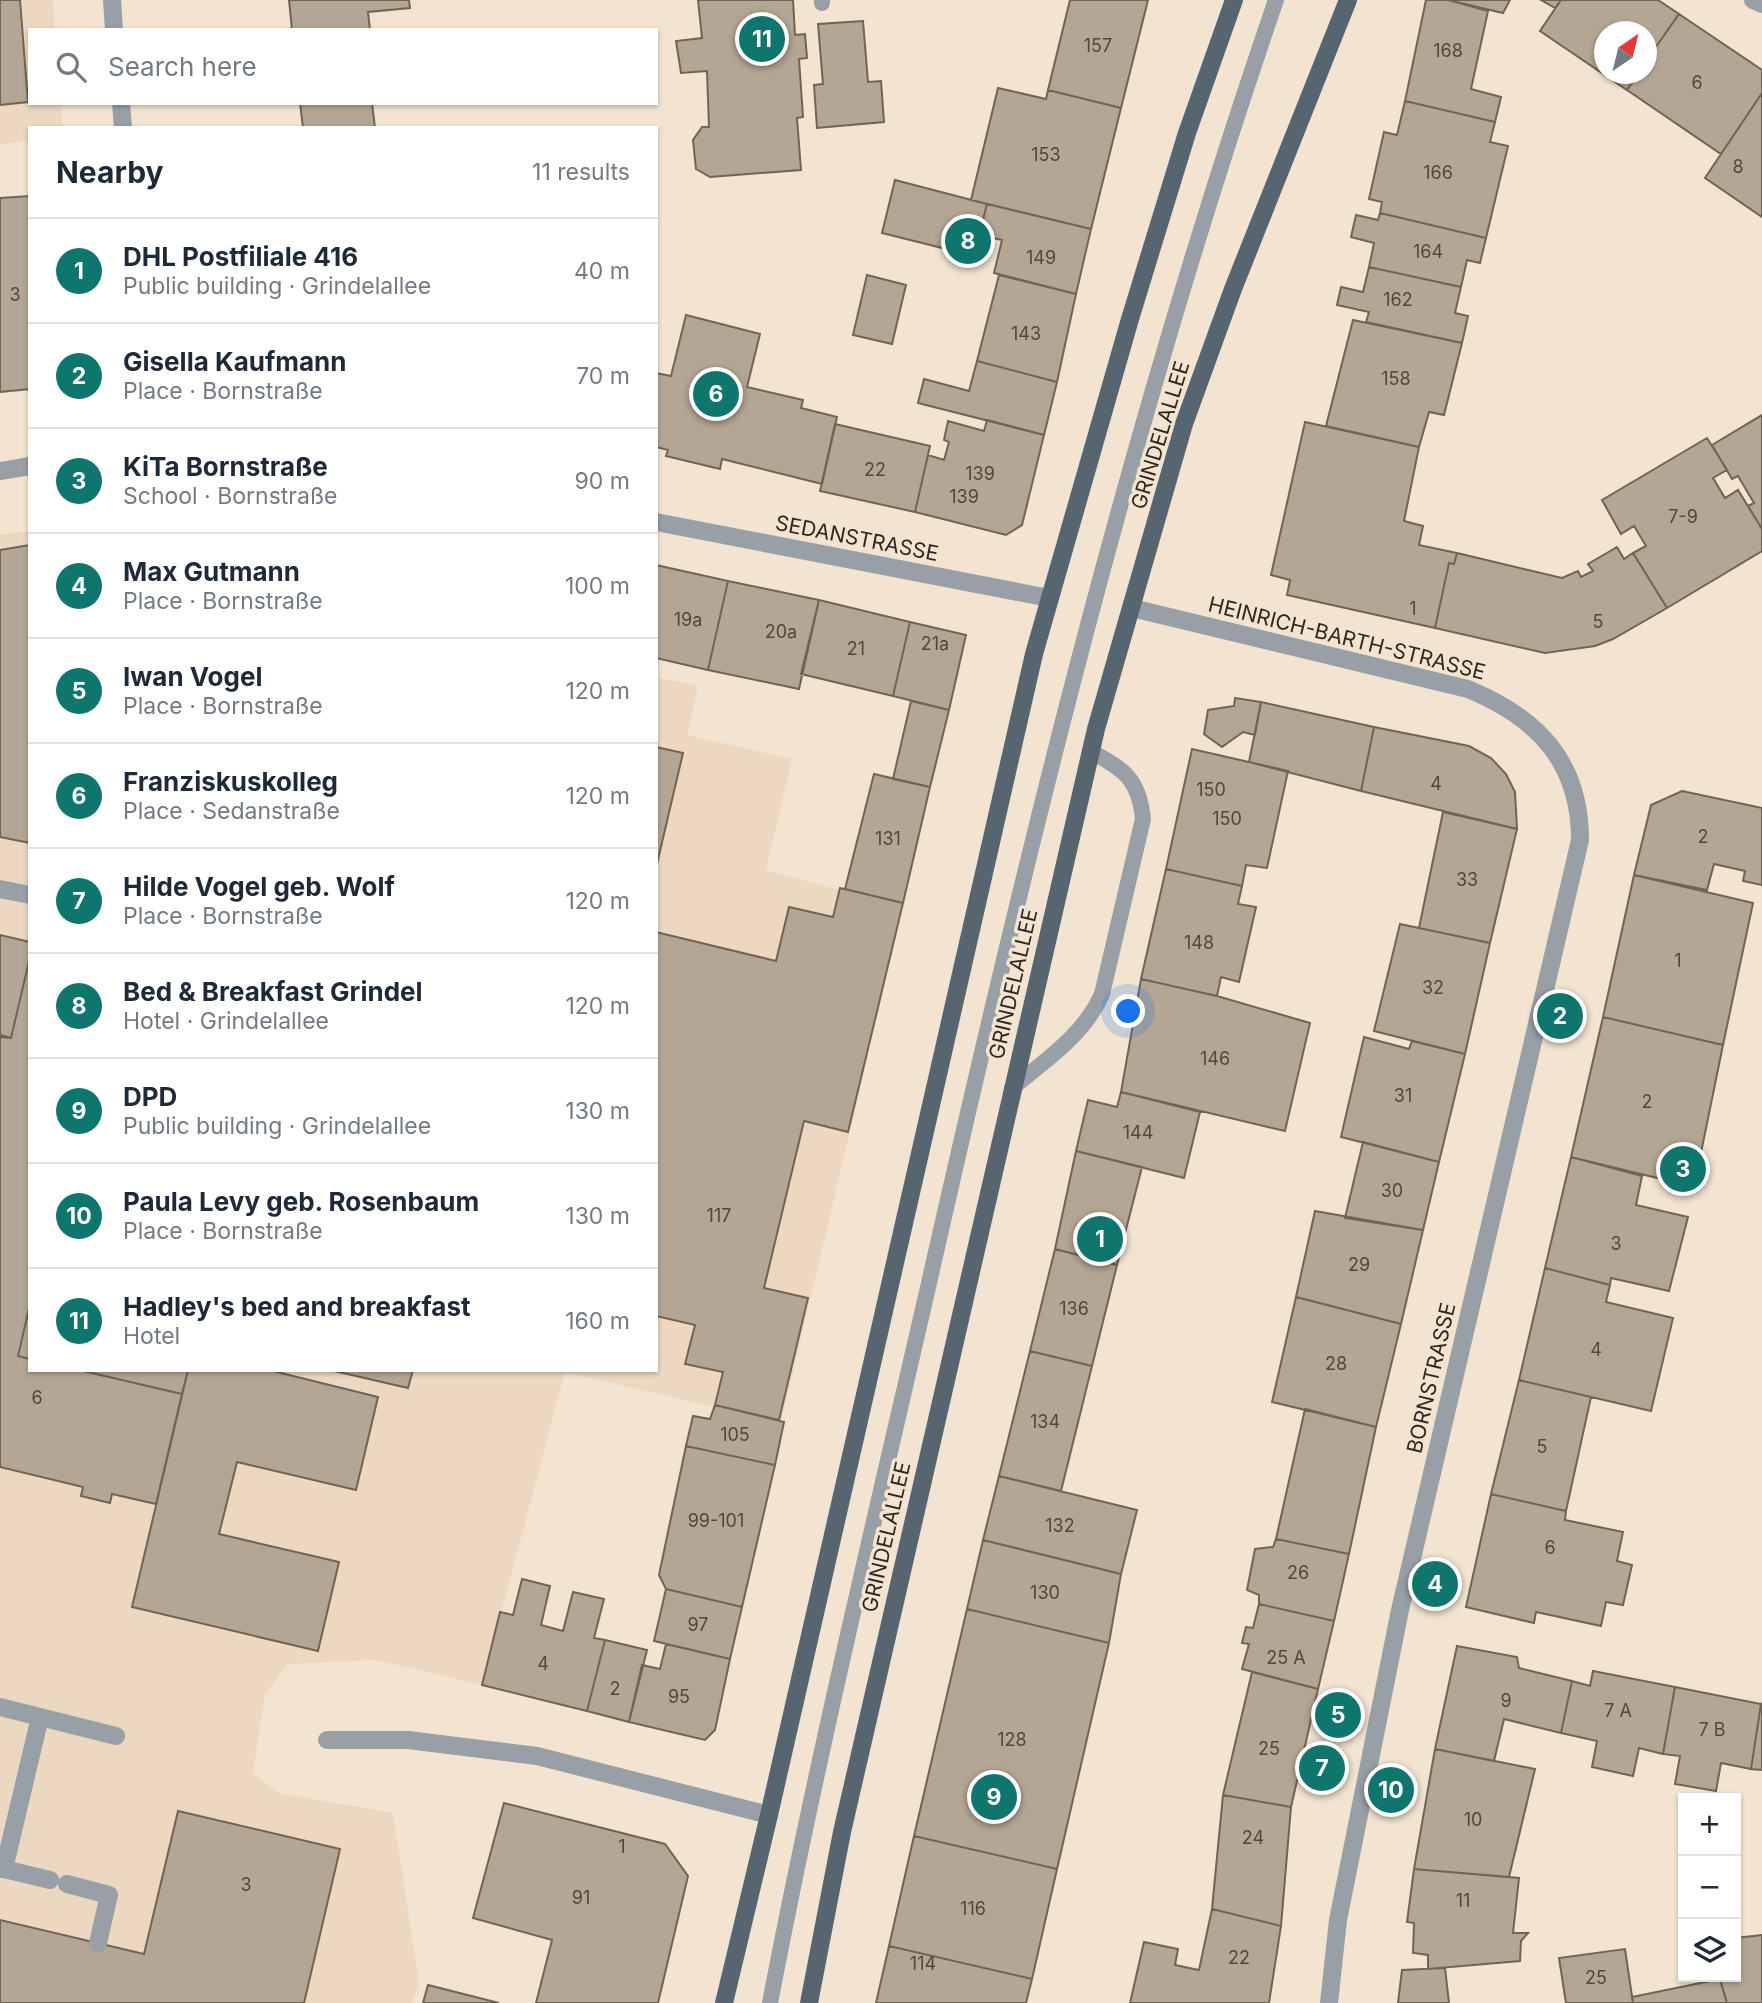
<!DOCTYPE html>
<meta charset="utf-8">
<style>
:root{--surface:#fff;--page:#f6f6f7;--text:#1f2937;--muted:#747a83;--line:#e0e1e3;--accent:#0f766e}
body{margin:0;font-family:Inter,sans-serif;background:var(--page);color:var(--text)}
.controls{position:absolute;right:21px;bottom:21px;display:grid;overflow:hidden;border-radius:0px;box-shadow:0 2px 5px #0004}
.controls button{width:63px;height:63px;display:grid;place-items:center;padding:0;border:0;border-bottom:2px solid var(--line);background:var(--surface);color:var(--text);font:35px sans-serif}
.compass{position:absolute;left:1594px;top:21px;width:63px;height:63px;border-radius:50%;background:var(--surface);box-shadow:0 2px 5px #0004;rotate:35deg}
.you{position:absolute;left:1129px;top:1012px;width:24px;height:24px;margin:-18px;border:5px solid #fff;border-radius:50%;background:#1a73e8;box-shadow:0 0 0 10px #1a73e833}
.badge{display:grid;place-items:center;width:46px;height:46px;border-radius:50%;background:var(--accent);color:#fff;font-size:23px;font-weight:700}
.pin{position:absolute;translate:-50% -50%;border:4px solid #fff;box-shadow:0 2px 7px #0006}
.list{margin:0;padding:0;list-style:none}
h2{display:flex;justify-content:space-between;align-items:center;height:91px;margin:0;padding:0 28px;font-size:30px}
h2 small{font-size:23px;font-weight:400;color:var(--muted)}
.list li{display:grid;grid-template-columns:46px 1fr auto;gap:21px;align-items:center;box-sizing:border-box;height:105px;padding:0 28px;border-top:2px solid var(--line)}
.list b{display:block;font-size:26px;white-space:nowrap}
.list p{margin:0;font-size:23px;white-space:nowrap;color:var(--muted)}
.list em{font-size:23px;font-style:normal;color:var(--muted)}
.icon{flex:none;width:38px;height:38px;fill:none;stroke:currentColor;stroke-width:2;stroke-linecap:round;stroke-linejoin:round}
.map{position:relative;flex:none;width:1762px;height:2003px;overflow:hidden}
.search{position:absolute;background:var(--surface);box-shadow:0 2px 5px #0004;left:28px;top:28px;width:630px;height:77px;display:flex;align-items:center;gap:18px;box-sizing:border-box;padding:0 24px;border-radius:0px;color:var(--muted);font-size:26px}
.panel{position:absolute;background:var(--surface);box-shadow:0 2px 5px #0004;left:28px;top:126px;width:630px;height:1246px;border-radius:0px}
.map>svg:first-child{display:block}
.built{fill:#ecd8c0}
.building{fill:#b4a694;stroke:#726454;stroke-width:2}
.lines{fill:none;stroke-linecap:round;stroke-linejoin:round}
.lane{stroke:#989fa6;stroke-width:16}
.street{stroke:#989fa6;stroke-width:18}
.primary{stroke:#576571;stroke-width:18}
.labels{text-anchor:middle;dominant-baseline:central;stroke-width:7;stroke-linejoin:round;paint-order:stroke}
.number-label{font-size:18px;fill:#50483e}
.street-label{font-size:21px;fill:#2e2821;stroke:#f3e4d1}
</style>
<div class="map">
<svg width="1762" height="2003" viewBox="0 0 1762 2003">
<rect width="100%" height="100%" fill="#f3e4d1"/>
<!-- built -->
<path class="built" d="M0 0H53L55 30H30V103H61L63 128H30V140L0 145Z
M30 531V1370H656V677L698 686 687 735 792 759 766 870 903 907 781 1423 565 1372 482 1685 376 1660 288 1664 265 1694 253 1773 279 1793 393 1813 419 1983 412 2003H0V535Z"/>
<!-- building -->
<path class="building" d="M0 0H20L28 102 0 105Z
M289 0H409L410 8 368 12 370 30H292Z
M698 0H793L795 35 805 34 807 58 799 59 803 117 797 118 801 170 710 177 696 169 693 140 702 127H709L707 71 681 73 676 41 702 38Z
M1070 0H1148L1121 108 1048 90Z
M1426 0H1448L1488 11 1471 89 1501 97 1495 122 1405 101Z
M1448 0H1510L1503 13Z
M1541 0H1561L1555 8Z
M1561 0H1658L1679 14 1646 61V32H1604V74H1638L1627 90 1540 31Z
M1679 14 1762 70V93L1721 154 1627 90 1638 74H1646V61Z
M863 21 868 82 881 81 884 122 817 128 814 85 823 84 818 24Z
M998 88 1046 99 1048 90 1121 108 1091 229 971 200Z
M1762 93V217L1705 178Z
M1405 101 1495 122 1490 142 1508 146 1486 238 1380 213 1382 202 1369 199 1384 132 1397 135Z
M300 103H372L375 128H303Z
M895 180 987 204 974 256 882 233Z
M30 196V389L0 392V198Z
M987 204 1091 229 1076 294 994 273 1002 240 979 235Z
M1380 213 1486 238 1480 263 1467 260 1461 287 1369 267 1374 243 1351 237 1356 215 1378 220Z
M1369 267 1461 287 1455 313 1468 316 1462 343 1366 322 1369 312 1337 305 1341 287 1363 292Z
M867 275 906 285 892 344 853 335Z
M999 275 1076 294 1057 382 977 361Z
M686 315 760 334 747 387 803 400 801 408 837 417 822 484 722 459 720 469 666 456 668 450 656 447V373L671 376Z
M1353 320 1462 343 1444 415 1429 412 1419 447 1326 426Z
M977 361 1057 382 1044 435 918 403 924 379 969 391Z
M1762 415V529L1748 506 1754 503 1738 476 1732 479 1712 445Z
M987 420 1044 435 1022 525 1006 535 915 512 928 455 944 460 949 442 944 440 948 421 984 431Z
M1305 422 1419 447 1404 521 1423 526 1419 545 1457 553 1454 564 1449 563 1435 628 1287 595 1290 580 1271 575Z
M835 424 930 446 915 512 820 491Z
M1707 438 1727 470 1713 478 1725 498 1738 490 1762 529V551L1667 608 1633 553 1646 546 1634 526 1621 534 1602 500Z
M30 545V843L0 837V550Z
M1617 547 1624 559 1633 553 1667 608 1613 639 1595 646 1545 653 1435 628 1449 563 1454 564 1457 553 1562 578 1578 571 1581 577 1593 571 1588 564Z
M656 565 728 581 708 670 656 658Z
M728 581 819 600 799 689 708 670Z
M819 600 910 622 893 696 801 674Z
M910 622 966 635 949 710 893 696Z
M1235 698 1261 702 1255 735 1243 732 1222 747 1204 734 1208 710 1234 706Z
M911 701 949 710 930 787 893 779Z
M1261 702 1374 727 1361 791 1249 762Z
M1374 727 1469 746 1491 758 1506 774 1515 792 1517 829 1361 791Z
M656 747 683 753 656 868Z
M1192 749 1288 771 1267 868 1246 865 1242 886 1166 869Z
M874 774 930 787 903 903 845 889Z
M1682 791 1762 808V885L1743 881 1745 871 1714 864 1707 890 1634 875 1651 805Z
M1443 812 1517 829 1490 943 1419 928Z
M1166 869 1242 886 1238 904 1256 907 1239 982 1221 977 1217 996 1141 979Z
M1634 875 1753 903 1723 1045 1603 1017Z
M840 888 903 903 848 1132 804 1121 764 1288 808 1298 779 1420 715 1405 723 1372 685 1364 695 1325 656 1316V932L776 961 789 907 833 917Z
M1400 924 1490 943 1465 1054 1374 1031Z
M0 935 30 942V957L11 1038 0 1035Z
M30 957V1304L18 1356 30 1359V1370H79L182 1394 156 1504 112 1494 110 1503 81 1496 83 1487 0 1467V1037L11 1038Z
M1141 979 1217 996 1310 1023 1285 1131 1121 1092Z
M1603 1017 1723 1045 1694 1187 1571 1157Z
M1364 1037 1409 1049 1412 1041 1465 1054 1439 1162 1341 1137Z
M1121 1092 1200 1112 1184 1178 1076 1151 1088 1100 1117 1107Z
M1363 1142 1439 1162 1423 1230 1345 1218Z
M1076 1151 1142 1167 1117 1265 1055 1249Z
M1571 1157 1642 1176 1636 1205 1688 1217 1669 1291 1611 1278 1610 1285 1545 1268Z
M1315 1211 1423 1230 1401 1324 1296 1297Z
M1055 1249 1117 1265 1092 1366 1030 1351Z
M1545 1268 1610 1285 1606 1302 1673 1318 1651 1411 1519 1380Z
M1296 1297 1401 1324 1376 1427 1272 1402Z
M30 1304V1359L18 1356Z
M1030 1351 1092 1366 1061 1491 999 1476Z
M79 1370H188L182 1394Z
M188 1370H269L378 1397 356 1490 237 1462 219 1534 339 1562 318 1651 132 1607Z
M330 1370H413L408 1388Z
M1519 1380 1591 1397 1566 1511 1491 1494Z
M715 1405 784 1422 775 1465 686 1446 693 1416 710 1419Z
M1305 1409 1376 1427 1349 1554 1276 1539Z
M686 1446 775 1465 742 1607 666 1589 659 1575Z
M999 1476 1137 1510 1121 1574 983 1540Z
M1491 1494 1566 1511 1565 1520 1623 1532 1617 1561 1632 1565 1623 1605 1606 1602 1601 1626 1536 1612 1534 1623 1466 1607Z
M1276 1539 1349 1554 1334 1621 1259 1604V1595L1247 1590 1255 1549 1273 1547Z
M983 1540 1121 1574 1109 1643 967 1609Z
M522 1579 550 1586 541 1625 563 1631 573 1592 604 1599 594 1638 605 1640 587 1711 482 1685 500 1612 513 1615Z
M666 1589 742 1607 730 1659 654 1641Z
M1259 1604 1334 1621 1318 1689 1242 1669 1249 1644 1242 1643 1246 1627 1253 1628Z
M967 1609 1109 1643 1057 1869 914 1836Z
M605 1640 647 1650 629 1722 587 1711Z
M666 1644 730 1659 715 1730 705 1740 629 1722 642 1665 660 1669Z
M1457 1646 1517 1657 1519 1668 1572 1681 1561 1733 1504 1719 1494 1761 1435 1749Z
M1593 1671 1675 1687 1663 1754 1639 1748 1633 1776 1592 1767 1597 1741 1561 1733 1572 1681 1590 1686Z
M1252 1672 1318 1689 1291 1807 1223 1795Z
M1675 1687 1761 1704 1751 1769 1721 1763 1716 1791 1675 1784 1680 1756 1663 1754Z
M1761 1704 1762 1705V1770L1751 1769Z
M1435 1749 1535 1769 1509 1877 1414 1869Z
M1223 1795 1291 1807 1281 1926 1212 1909Z
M504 1803 665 1844 688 1876 658 2003H536L552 1940 473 1918Z
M178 1811 340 1849 304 2003H0V1920L144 1954Z
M914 1836 1057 1869 1032 1979 889 1946Z
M1414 1869 1519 1878 1513 1933H1528L1521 1941 1520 1961 1428 1969V1955L1413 1953 1414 1923 1407 1922Z
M1212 1909 1281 1926 1269 2003H1130L1144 1942 1178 1949 1175 1965 1199 1970Z
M1762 1935V2003H1727L1719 1977H1736V1938Z
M889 1946 1032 1979 1026 2003H876Z
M1625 1949 1633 2003H1566L1559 1958Z
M1445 1968 1449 2003H1398L1402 1970Z
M1720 1979 1727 2003H1633L1632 1997Z
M428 1985 499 2003H423Z"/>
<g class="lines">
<!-- lane -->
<path class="lane" d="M822 0V3
M1012 1088C1046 1060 1084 1035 1102 994L1143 819C1139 779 1124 769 1090 751
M770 2003C816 1762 874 1523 929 1283 1027 849 1131 421 1276 0"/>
<!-- street -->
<path class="street" d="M112 0 114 30
M1753 0 1762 4
M121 103 123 128
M0 471 30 466
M656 522 1049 598
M1132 608 1468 689C1538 718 1580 762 1580 840L1400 1610 1338 1920 1329 2003
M0 889 30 895
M0 1707 40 1717
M327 1740H408L537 1756 769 1815
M0 1869H4L40 1717 116 1736
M4 1869 50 1880
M67 1884 109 1895 98 1943"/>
<!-- primary -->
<path class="primary" d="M724 2003 769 1815 1034 654 1130 319 1187 133 1234 0
M809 2003 842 1832 1096 729 1184 424 1233 289 1348 0"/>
</g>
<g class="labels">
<!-- number labels -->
<g class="number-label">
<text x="1098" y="45">157</text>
<text x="1448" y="50">168</text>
<text x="1697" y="82">6</text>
<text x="1046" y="154">153</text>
<text x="1738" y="166">8</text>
<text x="1438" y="172">166</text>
<text x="1428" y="251">164</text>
<text x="1041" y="257">149</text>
<text x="15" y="294">3</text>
<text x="1398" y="299">162</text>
<text x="1026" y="333">143</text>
<text x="1396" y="378">158</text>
<text x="875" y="469">22</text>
<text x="980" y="473">139</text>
<text x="964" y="496">139</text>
<text x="1683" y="516">7-9</text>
<text x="1413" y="608">1</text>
<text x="688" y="619">19a</text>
<text x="1598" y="621">5</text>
<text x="781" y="631">20a</text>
<text x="935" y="643">21a</text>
<text x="856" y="648">21</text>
<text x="1436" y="783">4</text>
<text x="1211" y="789">150</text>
<text x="1227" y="818">150</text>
<text x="1703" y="836">2</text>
<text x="888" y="838">131</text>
<text x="1467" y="879">33</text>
<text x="1199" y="942">148</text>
<text x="1678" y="960">1</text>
<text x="1433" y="987">32</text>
<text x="1215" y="1058">146</text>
<text x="1403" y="1095">31</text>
<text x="1647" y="1101">2</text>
<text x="1138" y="1132">144</text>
<text x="1392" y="1190">30</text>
<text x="719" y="1215">117</text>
<text x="1616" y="1243">3</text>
<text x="1359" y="1264">29</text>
<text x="1074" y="1308">136</text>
<text x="1596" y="1349">4</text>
<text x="1336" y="1363">28</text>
<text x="37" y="1397">6</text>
<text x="1045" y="1421">134</text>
<text x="735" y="1434">105</text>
<text x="1542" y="1446">5</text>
<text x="716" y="1520">99-101</text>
<text x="1060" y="1525">132</text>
<text x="1550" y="1547">6</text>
<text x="1298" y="1572">26</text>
<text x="1045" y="1592">130</text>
<text x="698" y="1624">97</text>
<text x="1286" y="1657">25 A</text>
<text x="543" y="1663">4</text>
<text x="615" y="1688">2</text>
<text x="679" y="1696">95</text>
<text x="1506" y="1700">9</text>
<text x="1618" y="1710">7 A</text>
<text x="1712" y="1729">7 B</text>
<text x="1012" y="1739">128</text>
<text x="1269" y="1748">25</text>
<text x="1473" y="1819">10</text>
<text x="1253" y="1837">24</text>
<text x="622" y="1846">1</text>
<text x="246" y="1884">3</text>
<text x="581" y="1897">91</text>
<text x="1463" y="1900">11</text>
<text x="973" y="1908">116</text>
<text x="1239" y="1957">22</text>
<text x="923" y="1963">114</text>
<text x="1596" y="1977">25</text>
</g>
<!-- street labels -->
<g class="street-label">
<text transform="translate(1160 435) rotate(-73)">GRINDELALLEE</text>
<text transform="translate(857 538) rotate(11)">SEDANSTRASSE</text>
<text transform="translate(1347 638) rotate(14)">HEINRICH-BARTH-STRASSE</text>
<text transform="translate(1013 984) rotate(-77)">GRINDELALLEE</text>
<text transform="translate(1431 1378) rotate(-77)">BORNSTRASSE</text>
<text transform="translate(886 1537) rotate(-77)">GRINDELALLEE</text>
</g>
</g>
</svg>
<div class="controls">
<button>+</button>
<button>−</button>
<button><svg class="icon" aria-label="layers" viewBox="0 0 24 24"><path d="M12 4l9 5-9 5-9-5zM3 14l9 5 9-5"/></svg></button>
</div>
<svg class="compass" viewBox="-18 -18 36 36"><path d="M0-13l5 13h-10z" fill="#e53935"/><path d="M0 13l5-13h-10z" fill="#747a83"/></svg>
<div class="you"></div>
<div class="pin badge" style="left:1100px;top:1239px">1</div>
<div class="pin badge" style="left:1560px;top:1016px">2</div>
<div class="pin badge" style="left:1683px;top:1169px">3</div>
<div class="pin badge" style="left:1435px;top:1584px">4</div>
<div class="pin badge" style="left:1338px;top:1715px">5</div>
<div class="pin badge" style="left:716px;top:394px">6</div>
<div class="pin badge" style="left:1322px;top:1768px">7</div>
<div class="pin badge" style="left:968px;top:241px">8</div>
<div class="pin badge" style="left:994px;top:1797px">9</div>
<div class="pin badge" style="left:1391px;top:1790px">10</div>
<div class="pin badge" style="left:762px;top:39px">11</div>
<div class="search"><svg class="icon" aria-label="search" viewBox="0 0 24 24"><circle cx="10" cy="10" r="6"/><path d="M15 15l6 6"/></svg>Search here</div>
<section class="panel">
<h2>Nearby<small>11 results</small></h2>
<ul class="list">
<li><span class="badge">1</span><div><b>DHL Postfiliale 416</b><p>Public building · Grindelallee</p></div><em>40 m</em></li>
<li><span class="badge">2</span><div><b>Gisella Kaufmann</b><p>Place · Bornstraße</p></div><em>70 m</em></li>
<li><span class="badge">3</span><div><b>KiTa Bornstraße</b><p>School · Bornstraße</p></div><em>90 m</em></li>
<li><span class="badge">4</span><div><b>Max Gutmann</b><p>Place · Bornstraße</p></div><em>100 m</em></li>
<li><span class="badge">5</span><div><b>Iwan Vogel</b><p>Place · Bornstraße</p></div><em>120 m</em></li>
<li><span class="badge">6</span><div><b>Franziskuskolleg</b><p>Place · Sedanstraße</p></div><em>120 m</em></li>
<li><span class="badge">7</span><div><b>Hilde Vogel geb. Wolf</b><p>Place · Bornstraße</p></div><em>120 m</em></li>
<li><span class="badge">8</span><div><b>Bed &amp; Breakfast Grindel</b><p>Hotel · Grindelallee</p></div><em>120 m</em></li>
<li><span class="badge">9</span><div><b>DPD</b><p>Public building · Grindelallee</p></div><em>130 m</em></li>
<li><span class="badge">10</span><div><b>Paula Levy geb. Rosenbaum</b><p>Place · Bornstraße</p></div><em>130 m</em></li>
<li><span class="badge">11</span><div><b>Hadley's bed and breakfast</b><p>Hotel</p></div><em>160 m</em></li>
</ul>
</section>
</div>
